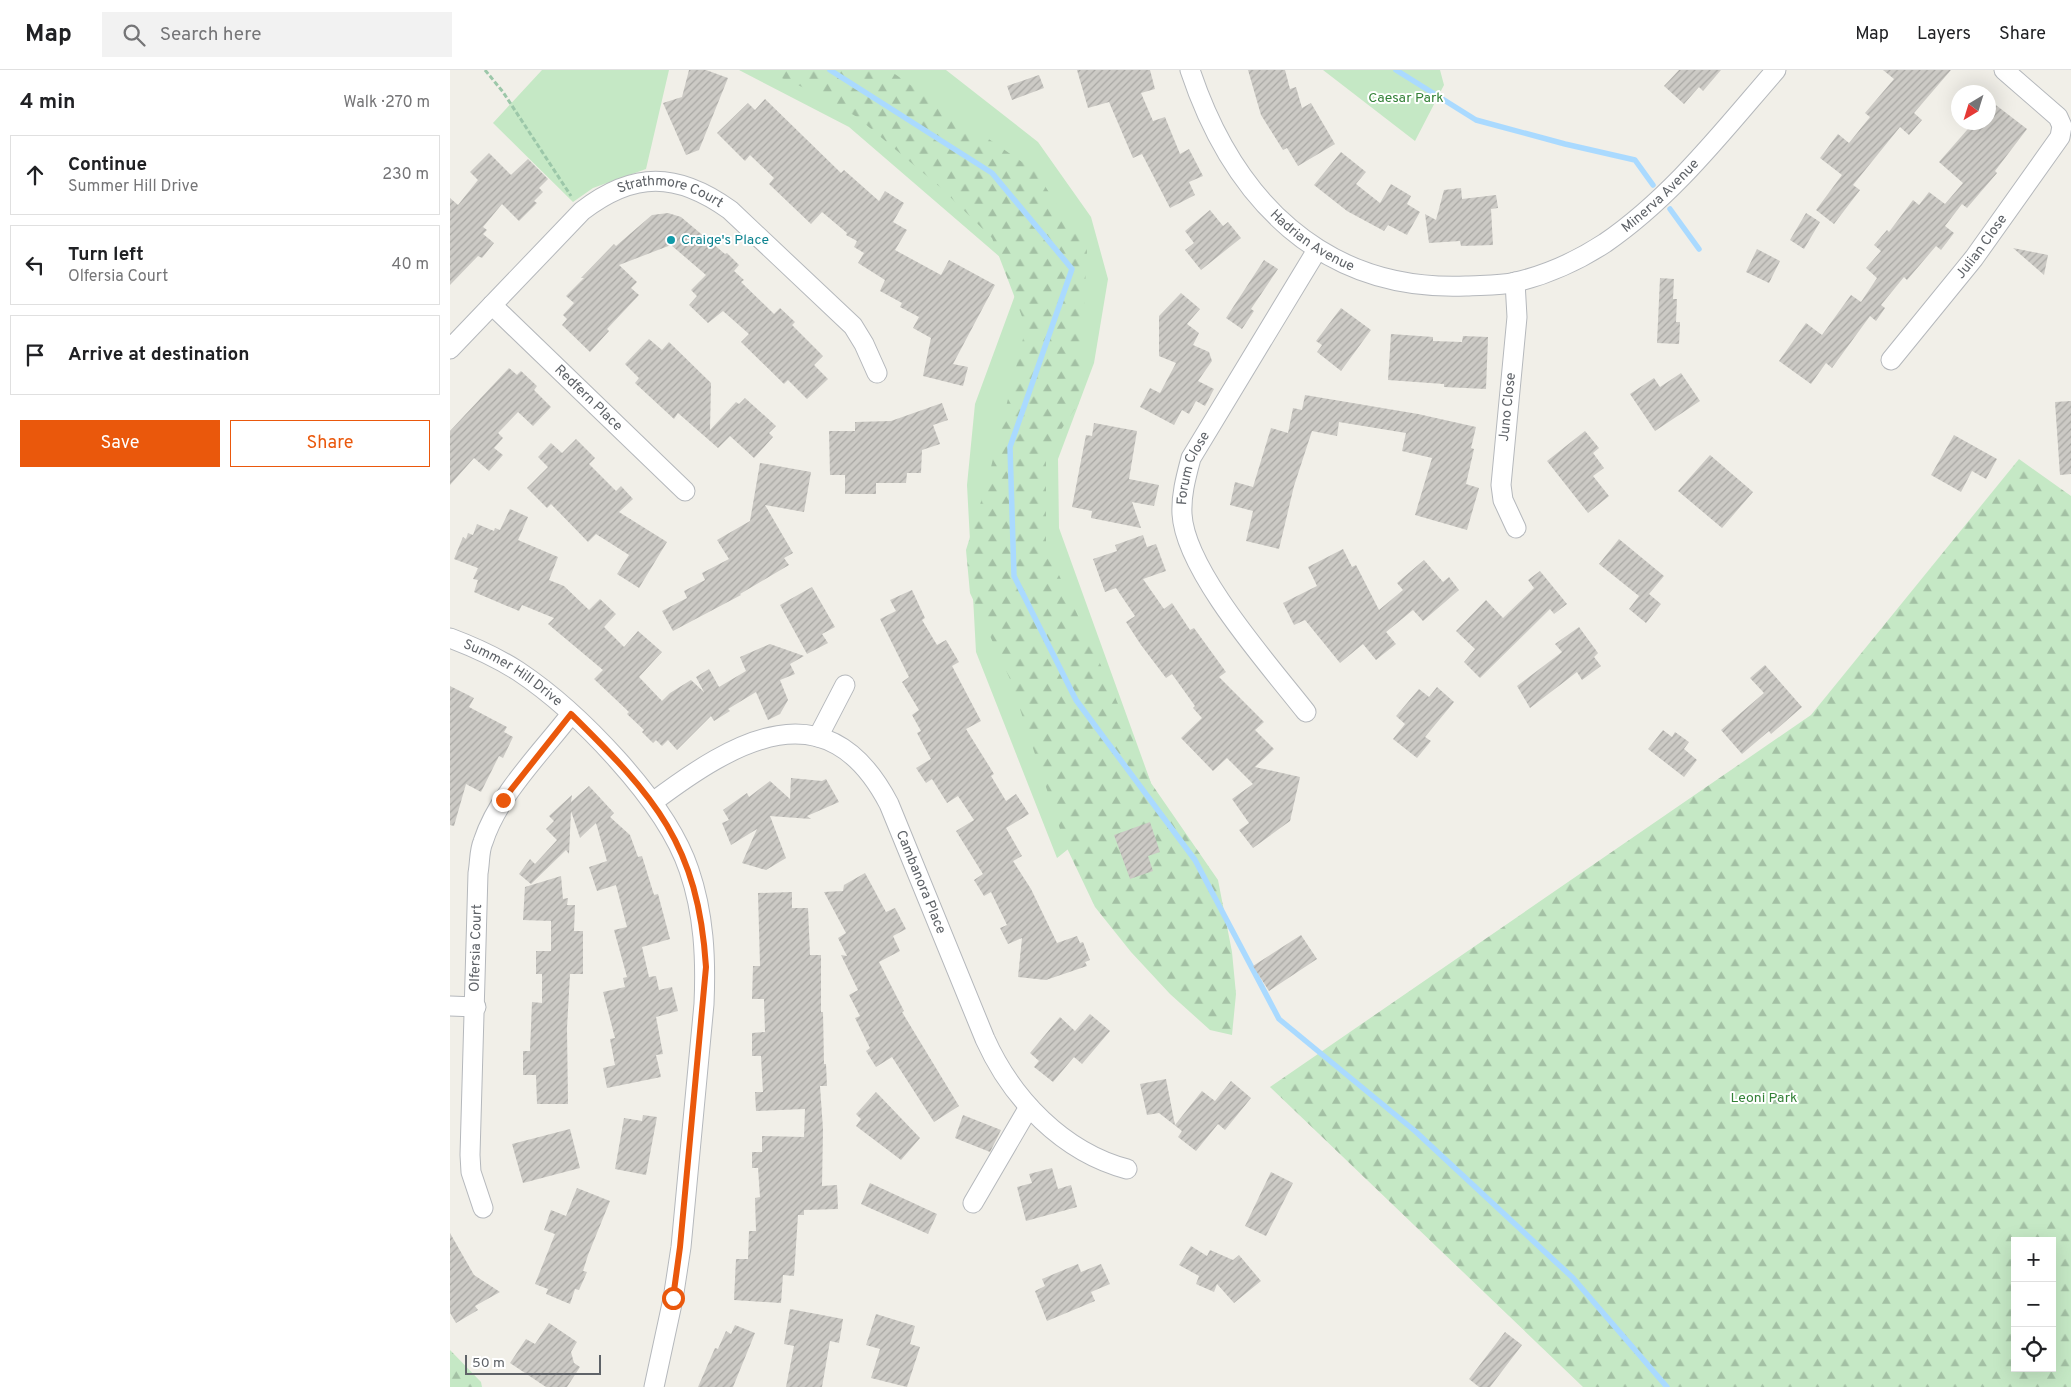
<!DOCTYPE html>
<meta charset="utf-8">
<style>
:root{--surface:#fff;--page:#f2f2f2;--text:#202124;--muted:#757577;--line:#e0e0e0;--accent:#ea580c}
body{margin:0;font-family:Overpass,sans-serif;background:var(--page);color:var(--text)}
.controls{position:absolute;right:15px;bottom:15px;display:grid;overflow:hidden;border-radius:0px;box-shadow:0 5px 20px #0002}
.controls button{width:45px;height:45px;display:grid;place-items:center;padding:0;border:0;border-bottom:1px solid var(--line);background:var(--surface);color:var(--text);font:25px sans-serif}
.compass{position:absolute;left:1501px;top:15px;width:45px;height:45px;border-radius:50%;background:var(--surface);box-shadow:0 5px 20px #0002;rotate:218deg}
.scale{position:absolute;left:15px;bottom:12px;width:136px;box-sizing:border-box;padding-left:5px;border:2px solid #5f6368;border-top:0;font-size:14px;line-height:18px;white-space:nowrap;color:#5f6368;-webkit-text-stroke:4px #fff;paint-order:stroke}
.stop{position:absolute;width:15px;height:15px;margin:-11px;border:4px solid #ea580c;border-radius:50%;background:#fff}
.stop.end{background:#ea580c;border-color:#fff;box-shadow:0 1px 5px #0008}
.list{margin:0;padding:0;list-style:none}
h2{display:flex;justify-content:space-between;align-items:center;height:65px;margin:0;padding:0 20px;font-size:21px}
h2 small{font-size:16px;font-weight:400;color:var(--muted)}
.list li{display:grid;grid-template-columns:32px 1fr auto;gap:15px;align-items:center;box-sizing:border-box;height:80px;margin:0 10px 10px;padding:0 10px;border:1px solid var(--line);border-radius:0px}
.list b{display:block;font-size:19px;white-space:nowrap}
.list p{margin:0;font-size:16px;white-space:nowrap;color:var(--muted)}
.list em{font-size:16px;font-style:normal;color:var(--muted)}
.actions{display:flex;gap:10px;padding:15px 20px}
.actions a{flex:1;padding:11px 0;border:1px solid var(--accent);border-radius:0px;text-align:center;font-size:18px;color:var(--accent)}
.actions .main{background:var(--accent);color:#fff}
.icon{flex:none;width:28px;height:28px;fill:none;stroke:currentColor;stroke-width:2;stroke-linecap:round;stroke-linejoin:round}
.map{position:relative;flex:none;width:1621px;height:1317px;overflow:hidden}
header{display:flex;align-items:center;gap:30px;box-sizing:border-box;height:70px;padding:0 25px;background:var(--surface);border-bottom:1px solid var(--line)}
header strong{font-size:24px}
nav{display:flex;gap:28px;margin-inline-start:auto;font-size:18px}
.search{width:350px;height:45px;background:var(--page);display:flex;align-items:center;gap:12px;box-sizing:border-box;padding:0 18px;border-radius:0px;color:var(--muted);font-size:19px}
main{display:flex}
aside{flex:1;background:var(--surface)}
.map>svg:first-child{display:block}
.green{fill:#c5e8c5}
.forest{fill:url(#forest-firs);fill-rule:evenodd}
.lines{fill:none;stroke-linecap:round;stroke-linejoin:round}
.stream{stroke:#aadaff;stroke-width:5.5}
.building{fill:url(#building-hatch)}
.street-casing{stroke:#b5b8bc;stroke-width:21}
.path{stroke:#9cc7a9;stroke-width:3;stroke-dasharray:5 2.5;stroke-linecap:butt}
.street{stroke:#fff;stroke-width:19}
.route{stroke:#ea580c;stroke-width:6}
.culture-dot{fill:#0f9aa8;stroke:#fff;stroke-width:2}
.labels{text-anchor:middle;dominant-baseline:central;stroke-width:4;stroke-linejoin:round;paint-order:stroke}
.park-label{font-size:14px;fill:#348238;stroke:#fff}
.street-label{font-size:14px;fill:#5f6368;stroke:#fff}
.culture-label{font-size:14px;fill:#0d838f;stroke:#fff;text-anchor:start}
</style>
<header>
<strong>Map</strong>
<div class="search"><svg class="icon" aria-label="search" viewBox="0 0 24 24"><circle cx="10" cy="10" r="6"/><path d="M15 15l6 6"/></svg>Search here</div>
<nav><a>Map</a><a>Layers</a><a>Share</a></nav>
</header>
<main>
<aside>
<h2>4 min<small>Walk · 270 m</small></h2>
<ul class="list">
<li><svg class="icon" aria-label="ahead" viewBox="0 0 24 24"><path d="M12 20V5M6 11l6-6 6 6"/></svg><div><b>Continue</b><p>Summer Hill Drive</p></div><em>230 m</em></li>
<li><svg class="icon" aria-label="left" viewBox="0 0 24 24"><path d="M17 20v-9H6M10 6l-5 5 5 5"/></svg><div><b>Turn left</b><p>Olfersia Court</p></div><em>40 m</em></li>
<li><svg class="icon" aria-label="arrive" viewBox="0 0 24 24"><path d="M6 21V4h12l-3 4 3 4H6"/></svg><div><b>Arrive at destination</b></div></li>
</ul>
<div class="actions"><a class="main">Save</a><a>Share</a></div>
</aside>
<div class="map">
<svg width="1621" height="1317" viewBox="0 0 1621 1317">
<defs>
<pattern id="forest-firs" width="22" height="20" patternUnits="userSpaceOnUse" patternTransform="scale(1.25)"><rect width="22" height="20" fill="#c5e8c5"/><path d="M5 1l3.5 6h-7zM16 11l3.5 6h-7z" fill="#a3c0a4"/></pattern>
<pattern id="building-hatch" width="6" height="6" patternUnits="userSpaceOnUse" patternTransform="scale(1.25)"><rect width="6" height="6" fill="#cccac5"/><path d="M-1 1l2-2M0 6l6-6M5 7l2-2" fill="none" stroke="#a9a8a4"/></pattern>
</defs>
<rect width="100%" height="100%" fill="#f1efe8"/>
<!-- green -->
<path class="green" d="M92 0H219L196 99 143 118 123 132 43 53Z
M289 0H496L588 72 641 147 658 209 644 293 608 389 609 458 701 713 607 788 526 582 517 415 525 334 572 206 399 57Z
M873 0H990L994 15 965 71Z"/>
<!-- forest -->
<path class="forest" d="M313 0H439L585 101 637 180 629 333 596 382V477L660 615 701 713 768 810 782 882 786 924 782 965 760 960 720 924 681 882 645 837 615 774 560 609 520 523 516 480 538 409 576 257 542 168 491 118 407 47 366 23Z
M1569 389 1621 426V1317H1133L820 1017 1361 645ZM1565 1171H1602V1298H1565Z
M0 1280 31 1312 32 1317H0Z"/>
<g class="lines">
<!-- stream -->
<path class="stream" d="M380 0 542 103 622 199 560 377 564 506 626 630 745 790 829 949 965 1061 1123 1208 1217 1317
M946 0 1026 50 1115 74 1185 90 1203 115
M1220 139 1249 179"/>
</g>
<!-- building -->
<path class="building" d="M239 0H256L278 8 249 80 236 85 213 33 232 27Z
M627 0H700L705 19 691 23 703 51 715 47 730 84 739 79 753 106 739 112 745 125 720 138 692 84 683 88 659 32 638 38Z
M798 0H835L840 19 846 17 852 38 861 33 885 74 848 96 837 78 833 80 811 45Z
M1229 0H1271L1253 21 1249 17 1234 34 1214 16Z
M1433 0H1501L1464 43 1472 50 1459 65 1450 57 1403 115 1410 120 1384 154 1366 140 1392 105 1370 88 1388 64 1399 73 1420 47 1415 43 1444 9Z
M589 5 594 18 562 30 557 16Z
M315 29 391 103 394 100 429 131 435 121 454 133 443 152 457 160 445 180 491 205 499 190 545 215 503 294 518 297 513 316 473 306 481 268 463 258 469 247 450 237 452 233 430 221 435 210 408 193 414 183 404 177 407 171 396 165 397 163 372 142 361 154 319 114 324 108 300 85 295 91 267 63 298 33 305 40Z
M1538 29 1577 59 1545 101 1547 103 1517 138 1512 134 1495 156 1504 163 1491 180 1486 176 1457 210 1454 207 1431 235 1435 238 1426 251 1420 246 1382 298 1376 293 1361 314 1329 291 1356 253 1372 265 1401 225 1411 232 1427 208 1416 198 1431 181 1424 175 1437 160 1439 162 1463 130 1469 135 1479 122 1495 134 1513 113 1489 92 1524 52H1538Z
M891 82 916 102 906 114 930 133 941 114 961 126 957 134 970 142 957 165 938 155 934 161 897 141 864 115Z
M39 83 61 105 78 89 98 109 89 118 93 122 84 131 87 133 69 151 52 134 33 157 37 160 33 164 44 173 32 188 28 186 0 215V128L8 135 28 110 20 102Z
M1011 118 1012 129 1046 125 1048 138 1041 139 1043 175 1011 176 1010 171 979 173 975 144 986 150 994 120Z
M760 140 773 156 778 152 791 168 751 200 735 180 744 173 735 161Z
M218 143 231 147 275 184 277 183 289 195 284 201 294 210 291 212 324 244 330 238 345 252 342 255 373 286 364 295 378 309 357 329 338 310 334 314 291 272 299 264 273 241 258 253 239 235 247 226 241 220 256 205 221 175 169 195 187 212 181 218 189 225 157 259 159 261 140 282 112 255 117 249 113 245 124 233 116 226 134 208H131L164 174 166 176 202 145Z
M1356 143 1370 152 1354 179 1340 170Z
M1563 178 1598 185 1594 205Z
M1307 179 1330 191 1319 213 1296 202Z
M814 190 828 199 801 239 804 241 792 259 776 248Z
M1210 208 1224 209 1223 229H1227L1226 252H1230L1229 274 1207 273Z
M731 223 750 239 737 254 749 263 743 275 759 282 762 291 748 311 764 319 755 336 746 331 739 344 732 340 724 355 690 337 700 318 710 323 726 293 709 286V246Z
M891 238 921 260 891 301 867 282 872 275 866 271Z
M941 264 983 267V271L1012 272 1013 266 1038 267 1036 319 994 317V314L938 310Z
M199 269 212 280 219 272 261 313 260 360 286 332 289 334 295 328 326 356 319 363 323 367 304 388 280 366 268 378 228 343 224 349 185 313 189 308 175 294Z
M59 298 67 305 71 301 87 316 84 320 101 337 83 356 68 342 48 363 53 368 44 378 53 385 39 401 24 388 0 415V361Z
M1231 303 1250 331 1205 361 1180 324 1204 308 1210 317Z
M855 325 968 344 1026 357 1021 378 1024 379 1016 414 1029 418 1017 460 965 445 982 388 952 381 956 363 889 352 887 366 862 361 844 416 829 479 796 471 803 441 780 435 785 412 803 417 821 358 838 363 843 338 852 340Z
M1621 331V404L1610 405 1605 332Z
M492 333 498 350 483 355 490 374 472 380 471 403H457L456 413H426V424H395V405H380L379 361H405V352L441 351Z
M644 353 687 361 679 409 709 415 704 436 682 432 691 458 641 448 642 441 622 437 636 365 642 366Z
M1135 361 1149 378 1143 383 1154 398 1143 406 1159 426 1138 443 1097 391Z
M1504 365 1547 389 1536 409 1522 401 1511 422 1481 405Z
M126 369 145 388 139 394 166 421 171 416 183 429 169 442 217 472 189 518 167 504 179 485 146 464 138 472 101 434 97 438 77 418 98 397 88 387 101 373 112 383Z
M1260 385 1303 422 1272 458 1228 421Z
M310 393 361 402 354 442 315 435 343 483 334 488 339 495 290 524 291 525 223 561 212 541 237 528 234 521 255 510 252 503 279 489 267 470 300 451Z
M60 439 78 447 68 470 108 487 99 510 114 516 139 540 150 529 166 544 154 557 174 577 188 561 212 582 189 607 212 631 220 623 241 610 254 622 246 607 259 599 269 617 296 601 290 587 320 574 354 586 340 594 345 604 330 610 338 630 330 644 318 650 306 622 278 639 280 641 264 651 261 646 227 680 218 670 212 676 206 670 203 673 192 662 194 660 177 644 179 642 144 609 153 600 98 554 104 548 72 535 69 541 24 522 28 510 23 509 28 498 4 489 13 467 16 469 18 463 23 465 27 454 44 461 45 458 50 460Z
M693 465 697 477 706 474 716 501 693 509 714 539 722 533 740 560 744 558 776 602 769 607 814 652 805 660 824 679 805 697 850 707 840 751 803 778 789 760 799 753 782 729 803 714 777 688 763 701 731 668 752 648 743 638 745 636 722 604 716 608 691 575 676 552 685 546 666 518 655 522 643 489 667 481 665 475Z
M1169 469 1214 506 1199 524 1211 534 1196 553 1179 539 1189 526 1149 494Z
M893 479 902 497 906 495 929 540 953 520 947 513 974 490 993 512 999 507 1009 520 973 551 963 540 936 562 946 574 926 590 913 574 890 593 855 550 844 555 833 533 867 516 858 497Z
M1090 501 1117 534 1104 544 1100 539 1030 608 1014 592 1025 579 1006 561 1036 530 1053 548 1084 518 1078 510Z
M362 517 385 557 372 564 378 573 357 584 330 535Z
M462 520 475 548 472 550 487 575 496 570 509 592 502 596 531 651 516 659 544 704 541 706 556 731 566 724 579 744 556 758 572 786 563 791 581 819 607 873 627 866 630 873 633 872 640 890 635 892 637 896 596 910 568 907 572 868 558 874 550 858 557 855 541 822 534 826 524 810 533 804 506 761 524 750 508 726 497 733 482 709 476 713 466 698 481 689 467 663 471 661 462 645 469 640 452 612 459 607 430 549 446 541 440 530Z
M1129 557 1148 583 1144 587 1151 596 1132 610 1127 602 1080 638 1067 616 1112 582 1105 574Z
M1315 595 1352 637 1321 664 1319 661 1292 684 1271 660 1314 623 1300 608Z
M0 616 24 628 19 637 57 657 54 662 63 667 53 688 49 686 31 722 16 714 4 756 0 755Z
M987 617 1004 632 975 667 981 671 967 688 943 669 955 654 946 646 969 619 979 627Z
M1213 660 1222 667 1225 662 1239 672 1234 679 1247 690 1234 707 1198 679Z
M341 708 372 711 376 709 389 732 357 746 361 749 320 746 336 788 316 800 292 793 307 759 281 775 272 753 279 750 273 740 297 723 299 727 320 711 340 729Z
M139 716 164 743 160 747 180 765 188 787 192 786 204 825 208 824 220 869 192 877 199 907 206 906 209 920 222 917 228 941 206 947 213 984 206 985 211 1007 157 1018 153 998 165 995 160 969 165 968 153 922 175 917 173 908 177 907 164 860 177 857 166 815 147 821 139 797 157 791 146 753 130 768 121 741 119 784 116 780 81 814 69 804 80 789 85 794 107 770 96 759 104 751 99 746 122 725 121 732Z
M700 752 710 782 698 786 703 801 680 809 664 765Z
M415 803 436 842 445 838 456 859 443 866 450 881 429 892 454 941 452 942 509 1036 484 1052 442 987 426 997 416 981 420 978 405 948 410 946 399 925 408 920 391 885 397 886 388 868 396 863 374 822 393 821 394 815Z
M111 806 113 829 118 828 117 835H125L124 861H133V904H120L117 958 118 1034H87L86 1005H73V981H80L82 932 92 933V904H86V881H101V851L73 850 75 817Z
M342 822V838H358L360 885H371V942H373L374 994H376L377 1016H370L373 1059 372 1116 387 1115 388 1139 354 1140V1145H348L344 1206 333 1205 331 1233 284 1230 286 1189H298L299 1161H306L305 1128 310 1127 308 1098H302V1082H312V1066L354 1067 355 1039 306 1041 305 1022H313L311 986H302V963L315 962 314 929H302L303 896H310L308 823Z
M851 865 867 889 819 921 803 896Z
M640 944 660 961 632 994 624 987 603 1012 584 997 589 991 580 983 610 947 625 961Z
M716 1009 725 1055 752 1021 765 1031 781 1011 801 1028 775 1060 768 1054 746 1081 728 1067 732 1061 709 1043 697 1045 690 1014Z
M426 1022 470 1068 451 1090 406 1056 411 1049 406 1044Z
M193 1045 207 1047 196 1105 165 1099 174 1048 192 1051Z
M513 1045 551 1060 540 1082 505 1068Z
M120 1059 130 1098 73 1113 62 1074Z
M602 1098 608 1119 621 1115 627 1137 576 1151 567 1117 582 1113 579 1104Z
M821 1102 843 1113 816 1166 795 1156Z
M420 1113 487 1144 478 1164 411 1134Z
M127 1118 160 1131 138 1185 133 1201 137 1202 129 1220 125 1219 120 1234 96 1224 98 1219 85 1214 105 1164 94 1160 101 1140 116 1146Z
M0 1163 24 1205 50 1222 25 1236 28 1240 6 1253 0 1243Z
M741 1176 757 1186 760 1180 783 1190 789 1185 811 1211 784 1233 767 1214 764 1222 746 1214 749 1206 729 1195Z
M628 1194 631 1202 651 1194 660 1214 641 1222 645 1231 597 1251 585 1221 595 1216 592 1209Z
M340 1239 393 1249 389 1273 380 1271 372 1317H336L344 1276 334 1274Z
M426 1244 465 1256 460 1274 470 1277 457 1317 421 1308 430 1279 416 1275Z
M99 1253 127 1272 121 1282 124 1293 130 1297 117 1317H96L60 1293 76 1269 85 1274Z
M285 1255 305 1263 283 1317H248L265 1278 268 1279 276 1261 281 1264Z
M1055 1262 1072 1275 1040 1317H1029L1019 1309Z"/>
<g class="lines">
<defs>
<g id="street">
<path id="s1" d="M740 0C783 129 872 222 1016 216 1032 215 1050 216 1066 212 1096 205 1129 190 1155 173 1222 127 1273 61 1326 0"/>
<path d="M1065 212 1067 247 1051 415 1053 430 1066 458"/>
<path id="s2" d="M42 235 235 421"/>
<path id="s3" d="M0 279 132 141C184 101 227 102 280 140L403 256 414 274 427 303"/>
<path id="s4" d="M1441 290 1524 188 1610 67 1612 56 1608 47 1554 0"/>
<path id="s5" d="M0 568C24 577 46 587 68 601 128 641 216 731 239 800 254 844 256 888 254 934L231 1177 223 1229 204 1317"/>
<path id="s6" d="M856 642C820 596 735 501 732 444 731 425 736 407 741 388L867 180"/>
<path d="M368 667 395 615"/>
<path id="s7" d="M203 732C284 671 377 615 439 734L535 969C562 1029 613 1082 677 1099"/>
<path d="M0 936 26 937"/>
<path d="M523 1133 579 1037"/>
<path id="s8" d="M33 1138 21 1102 20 1085 28 803C30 793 29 781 33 772 48 725 91 683 121 644"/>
</g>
</defs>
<!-- street casing -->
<use href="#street" class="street-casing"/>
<!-- path -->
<path class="path" d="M35 0 53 22 121 126"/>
<!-- street -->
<use href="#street" class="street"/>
</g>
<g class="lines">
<!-- route -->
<path class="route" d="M53 730 121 644C205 727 248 774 256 897L230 1177 223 1228"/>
</g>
<!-- markers -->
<circle class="culture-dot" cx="221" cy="170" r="5"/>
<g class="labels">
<!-- park labels -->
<g class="park-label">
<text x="956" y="28">Caesar Park</text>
<text x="1314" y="1028">Leoni Park</text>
</g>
<!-- street labels -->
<g class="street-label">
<text stroke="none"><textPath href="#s1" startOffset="600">Minerva Avenue</textPath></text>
<text stroke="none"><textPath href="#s3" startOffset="288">Strathmore Court</textPath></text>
<text stroke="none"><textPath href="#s1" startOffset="215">Hadrian Avenue</textPath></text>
<text stroke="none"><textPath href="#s4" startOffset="145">Julian Close</textPath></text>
<text stroke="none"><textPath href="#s2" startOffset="134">Redfern Place</textPath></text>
<text transform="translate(1058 337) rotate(-84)">Juno Close</text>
<text stroke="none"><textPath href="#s6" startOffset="284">Forum Close</textPath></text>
<text stroke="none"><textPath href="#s5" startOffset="72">Summer Hill Drive</textPath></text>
<text stroke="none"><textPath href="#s7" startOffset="368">Cambanora Place</textPath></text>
<text stroke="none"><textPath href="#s8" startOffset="262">Olfersia Court</textPath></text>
</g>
<!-- culture labels -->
<g class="culture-label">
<text x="231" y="170">Craige's Place</text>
</g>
</g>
</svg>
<div class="controls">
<button>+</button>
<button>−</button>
<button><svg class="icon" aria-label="locate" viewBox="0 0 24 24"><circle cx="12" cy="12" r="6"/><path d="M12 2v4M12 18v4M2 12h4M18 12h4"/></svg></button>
</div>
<svg class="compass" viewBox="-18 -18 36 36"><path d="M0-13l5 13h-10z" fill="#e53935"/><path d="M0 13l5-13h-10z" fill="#757577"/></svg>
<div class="scale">50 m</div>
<div class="stop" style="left:223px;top:1228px"></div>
<div class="stop end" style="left:53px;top:730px"></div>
</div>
</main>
